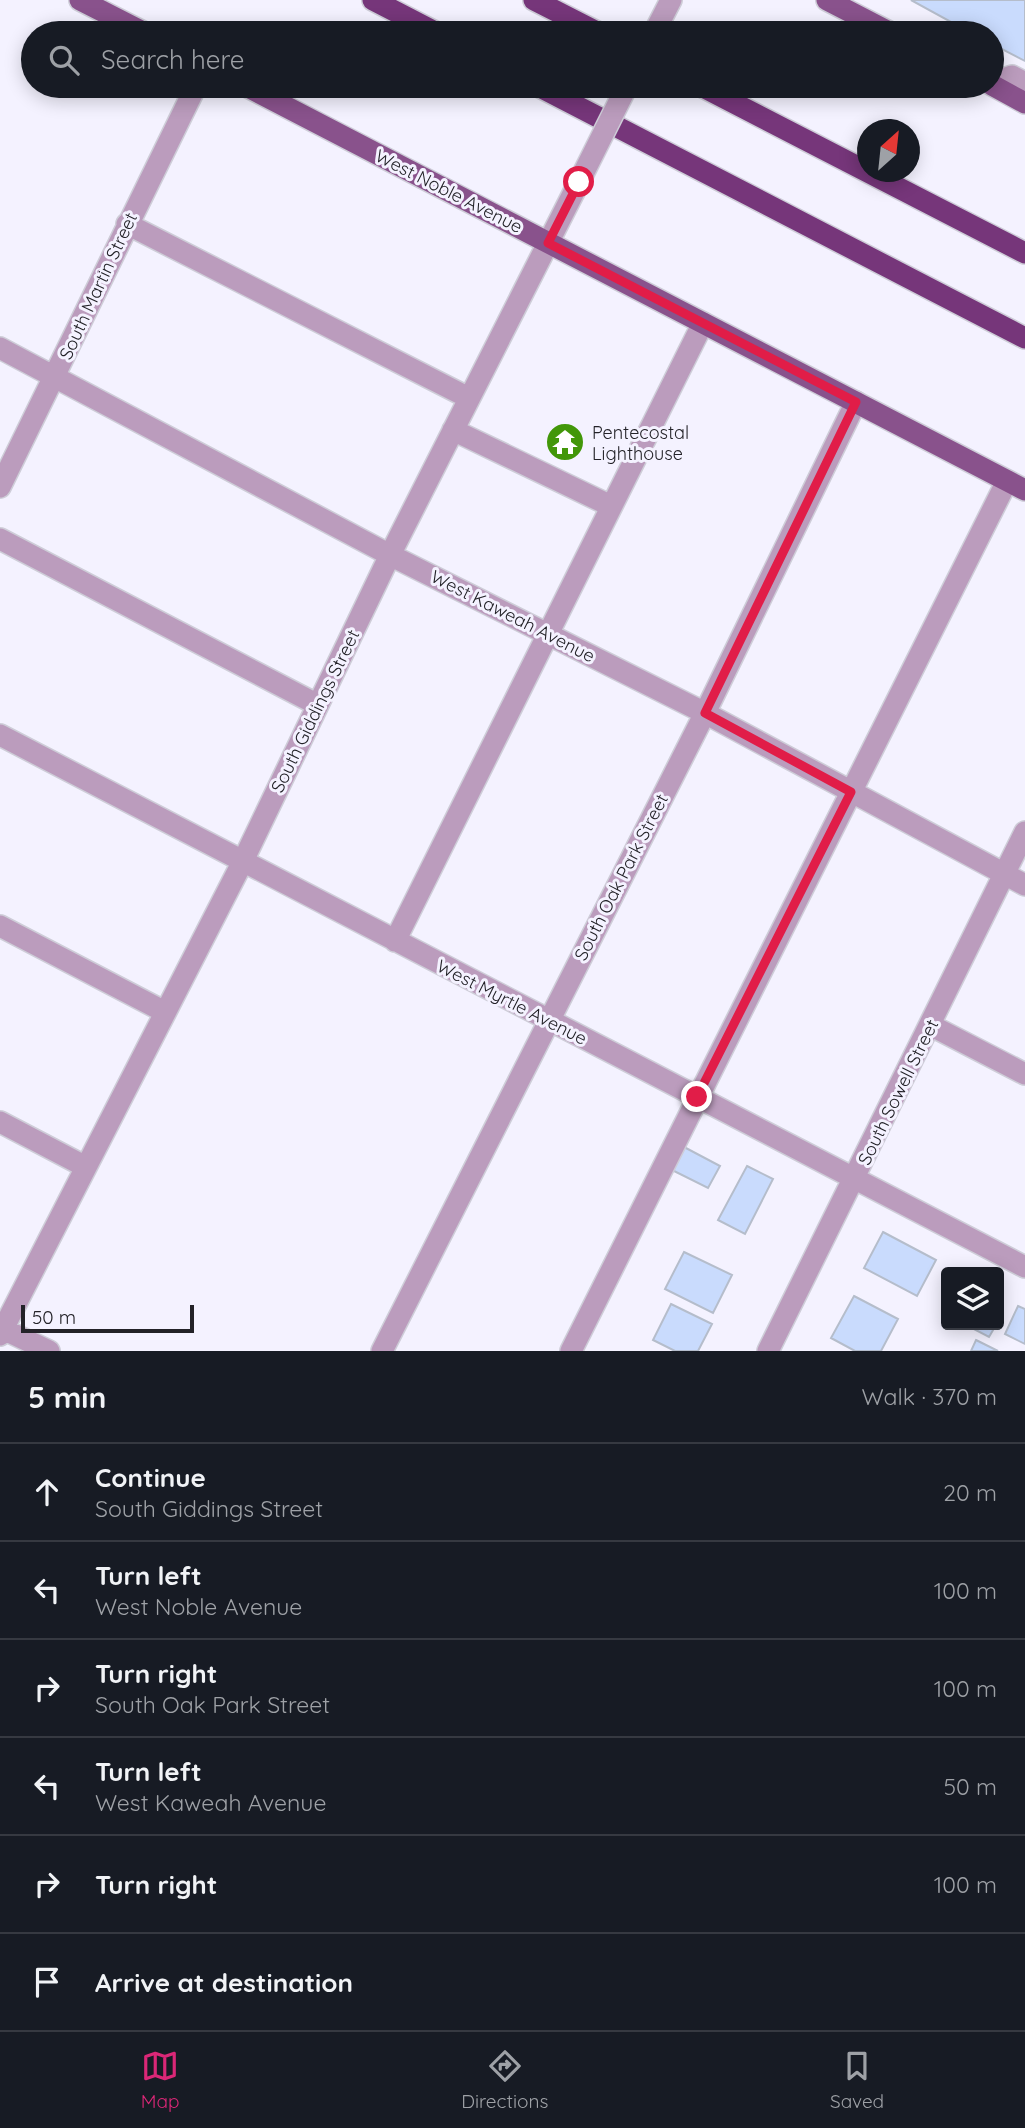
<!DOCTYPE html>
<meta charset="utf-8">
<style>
:root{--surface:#171b24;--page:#20242c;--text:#f1f3f6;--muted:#9ea1a6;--line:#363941;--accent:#db2777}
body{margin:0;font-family:Quicksand,sans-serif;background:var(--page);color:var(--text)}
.controls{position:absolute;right:21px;bottom:21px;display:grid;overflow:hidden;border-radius:7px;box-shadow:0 4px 18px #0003}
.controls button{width:63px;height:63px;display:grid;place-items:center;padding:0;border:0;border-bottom:2px solid var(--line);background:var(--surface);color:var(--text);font:35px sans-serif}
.compass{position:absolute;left:857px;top:119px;width:63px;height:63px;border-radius:50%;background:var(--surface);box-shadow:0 4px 18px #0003;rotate:27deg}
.scale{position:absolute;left:21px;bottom:18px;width:173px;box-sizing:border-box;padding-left:7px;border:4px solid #232228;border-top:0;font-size:19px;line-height:24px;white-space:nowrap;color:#232228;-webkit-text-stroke:5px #f4f2ff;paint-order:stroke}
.stop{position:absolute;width:21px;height:21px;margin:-16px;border:5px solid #e11d48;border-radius:50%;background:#fff}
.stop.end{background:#e11d48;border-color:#fff;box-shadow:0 2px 7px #0008}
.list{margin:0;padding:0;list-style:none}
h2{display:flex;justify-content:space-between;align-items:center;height:91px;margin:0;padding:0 28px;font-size:30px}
h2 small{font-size:23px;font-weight:400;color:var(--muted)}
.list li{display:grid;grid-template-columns:46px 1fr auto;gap:21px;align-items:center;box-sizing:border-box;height:98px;padding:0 28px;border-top:2px solid var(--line)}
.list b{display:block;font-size:26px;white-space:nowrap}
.list p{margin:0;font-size:23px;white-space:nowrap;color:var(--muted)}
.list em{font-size:23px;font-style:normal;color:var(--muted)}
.icon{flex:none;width:38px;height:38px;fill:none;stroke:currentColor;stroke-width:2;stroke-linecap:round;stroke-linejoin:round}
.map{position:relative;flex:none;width:1025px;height:1351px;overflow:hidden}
.search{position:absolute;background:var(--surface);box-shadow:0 4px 18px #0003;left:21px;right:21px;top:21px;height:77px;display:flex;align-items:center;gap:18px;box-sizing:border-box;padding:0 24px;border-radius:38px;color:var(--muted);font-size:26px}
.sheet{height:679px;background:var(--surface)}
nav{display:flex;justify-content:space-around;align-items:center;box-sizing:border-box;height:98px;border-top:2px solid var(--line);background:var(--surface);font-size:19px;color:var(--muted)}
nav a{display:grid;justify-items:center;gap:4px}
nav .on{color:var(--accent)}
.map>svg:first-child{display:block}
.building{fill:#c9dbfd;stroke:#b5bdcb;stroke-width:2}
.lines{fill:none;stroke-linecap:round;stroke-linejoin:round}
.minor-casing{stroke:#cecdd8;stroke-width:24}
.major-casing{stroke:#cecdd8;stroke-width:24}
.highway-casing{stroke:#cecdd8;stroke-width:24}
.minor{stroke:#bb9cbd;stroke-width:21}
.major{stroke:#89528c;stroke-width:21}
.highway{stroke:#76367a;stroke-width:21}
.minor-bridge-casing{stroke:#cecdd8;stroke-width:24;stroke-linecap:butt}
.minor-bridge{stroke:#bb9cbd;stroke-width:21}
.route{stroke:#e11d48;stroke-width:9}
.labels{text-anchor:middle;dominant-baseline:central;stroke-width:6;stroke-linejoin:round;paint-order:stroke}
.street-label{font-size:18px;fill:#232228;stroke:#f4f2ff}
.poi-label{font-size:18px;fill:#232228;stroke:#f4f2ff;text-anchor:start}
</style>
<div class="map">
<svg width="1025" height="1351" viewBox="0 0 1025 1351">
<rect width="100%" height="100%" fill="#f4f2ff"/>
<!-- building -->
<path class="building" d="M911 0H1025V61L992 44V33H971Z
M684 1147 720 1166 708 1188 672 1170Z
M747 1166 773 1179 745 1234 718 1220Z
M883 1232 936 1260 917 1296 864 1268Z
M684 1252 732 1275 713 1313 665 1289Z
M854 1296 898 1319 881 1351H855L831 1338Z
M671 1304 712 1324 698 1351H675L653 1340Z
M1018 1306 1025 1309V1344L1005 1334Z
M971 1325H996L989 1337 970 1327Z
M976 1340 998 1351H971Z"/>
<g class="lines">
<defs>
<path id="minor" d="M654 33 671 0
M992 83 1012 76 1025 83
M127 224 469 398
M0 348 390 555 705 713 1025 885
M453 430 611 506
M0 487 196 86
M0 539 318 705
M0 735 1025 1267
M0 926 165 1012
M395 941 703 323
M930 1025 1025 1074
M0 1122 86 1167
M3 1329 49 1351
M0 1335 242 863 390 555 579 182
M382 1351 705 713 856 402
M571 1351 1007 481
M768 1351 1025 832"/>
<path id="major" d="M80 0 145 33
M827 0 891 33
M992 85 1025 103
M246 86 1025 490"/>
<path id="highway" d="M373 0 437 33
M534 0 599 33
M538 86 1025 338
M701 86 1025 253"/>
</defs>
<!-- minor casing -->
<use href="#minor" class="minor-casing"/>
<!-- major casing -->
<use href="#major" class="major-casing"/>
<!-- highway casing -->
<use href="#highway" class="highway-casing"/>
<!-- minor -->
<use href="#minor" class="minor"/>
<!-- major -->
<use href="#major" class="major"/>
<!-- highway -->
<use href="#highway" class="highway"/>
<defs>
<path id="minor-bridge" d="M579 182 627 86"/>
</defs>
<!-- minor-bridge casing -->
<use href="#minor-bridge" class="minor-bridge-casing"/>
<!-- minor-bridge -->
<use href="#minor-bridge" class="minor-bridge"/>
</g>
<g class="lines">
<!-- route -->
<path class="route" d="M579 182 548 243 856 402 705 713 851 792 697 1097"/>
</g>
<!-- icons -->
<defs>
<symbol id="temple-disc" viewBox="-11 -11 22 22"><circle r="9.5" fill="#429709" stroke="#f4f2ff"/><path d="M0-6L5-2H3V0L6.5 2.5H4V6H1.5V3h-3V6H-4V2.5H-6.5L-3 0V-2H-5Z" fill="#fff"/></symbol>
</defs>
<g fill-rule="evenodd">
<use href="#temple-disc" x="543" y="420" width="44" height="44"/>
</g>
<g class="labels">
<!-- street labels -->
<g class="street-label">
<text transform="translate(449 191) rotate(27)">West Noble Avenue</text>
<text transform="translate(98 286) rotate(-65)">South Martin Street</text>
<text transform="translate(513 616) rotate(27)">West Kaweah Avenue</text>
<text transform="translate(315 711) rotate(-64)">South Giddings Street</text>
<text transform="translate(621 877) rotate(-63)">South Oak Park Street</text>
<text transform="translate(512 1002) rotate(27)">West Myrtle Avenue</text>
<text transform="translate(898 1092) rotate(-64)">South Sowell Street</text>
</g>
<!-- poi labels -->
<g class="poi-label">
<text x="592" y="432">Pentecostal<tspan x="592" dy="21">Lighthouse</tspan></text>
</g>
</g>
</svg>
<div class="controls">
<button><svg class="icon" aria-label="layers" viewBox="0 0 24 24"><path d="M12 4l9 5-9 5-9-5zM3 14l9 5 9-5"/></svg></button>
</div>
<svg class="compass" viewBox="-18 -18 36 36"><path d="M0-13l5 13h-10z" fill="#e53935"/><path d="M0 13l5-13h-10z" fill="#9ea1a6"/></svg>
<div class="scale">50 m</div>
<div class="stop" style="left:579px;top:182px"></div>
<div class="stop end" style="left:697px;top:1097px"></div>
<div class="search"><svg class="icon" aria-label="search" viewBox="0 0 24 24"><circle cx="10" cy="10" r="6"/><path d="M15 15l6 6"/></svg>Search here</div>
</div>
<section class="sheet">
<h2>5 min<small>Walk · 370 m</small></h2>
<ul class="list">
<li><svg class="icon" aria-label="ahead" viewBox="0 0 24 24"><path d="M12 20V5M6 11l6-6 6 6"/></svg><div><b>Continue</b><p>South Giddings Street</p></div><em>20 m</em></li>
<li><svg class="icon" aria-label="left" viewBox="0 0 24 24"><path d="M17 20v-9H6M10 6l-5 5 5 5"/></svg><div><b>Turn left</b><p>West Noble Avenue</p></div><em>100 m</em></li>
<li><svg class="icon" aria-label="right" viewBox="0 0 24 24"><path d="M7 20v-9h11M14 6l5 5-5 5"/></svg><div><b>Turn right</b><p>South Oak Park Street</p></div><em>100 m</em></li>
<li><svg class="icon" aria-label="left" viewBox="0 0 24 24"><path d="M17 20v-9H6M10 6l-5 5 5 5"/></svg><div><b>Turn left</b><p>West Kaweah Avenue</p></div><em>50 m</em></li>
<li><svg class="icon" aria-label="right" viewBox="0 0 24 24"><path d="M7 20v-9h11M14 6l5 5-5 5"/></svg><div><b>Turn right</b></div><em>100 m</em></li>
<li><svg class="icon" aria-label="arrive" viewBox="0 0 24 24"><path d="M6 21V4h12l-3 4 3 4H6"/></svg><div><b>Arrive at destination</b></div></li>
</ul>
</section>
<nav>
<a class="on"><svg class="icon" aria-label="map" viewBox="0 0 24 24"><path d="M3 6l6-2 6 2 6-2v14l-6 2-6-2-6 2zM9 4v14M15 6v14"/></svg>Map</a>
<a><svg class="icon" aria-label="directions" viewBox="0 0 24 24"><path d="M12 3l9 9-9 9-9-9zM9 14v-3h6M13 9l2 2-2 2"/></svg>Directions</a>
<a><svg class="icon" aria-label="saved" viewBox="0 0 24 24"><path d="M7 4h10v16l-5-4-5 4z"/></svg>Saved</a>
</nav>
